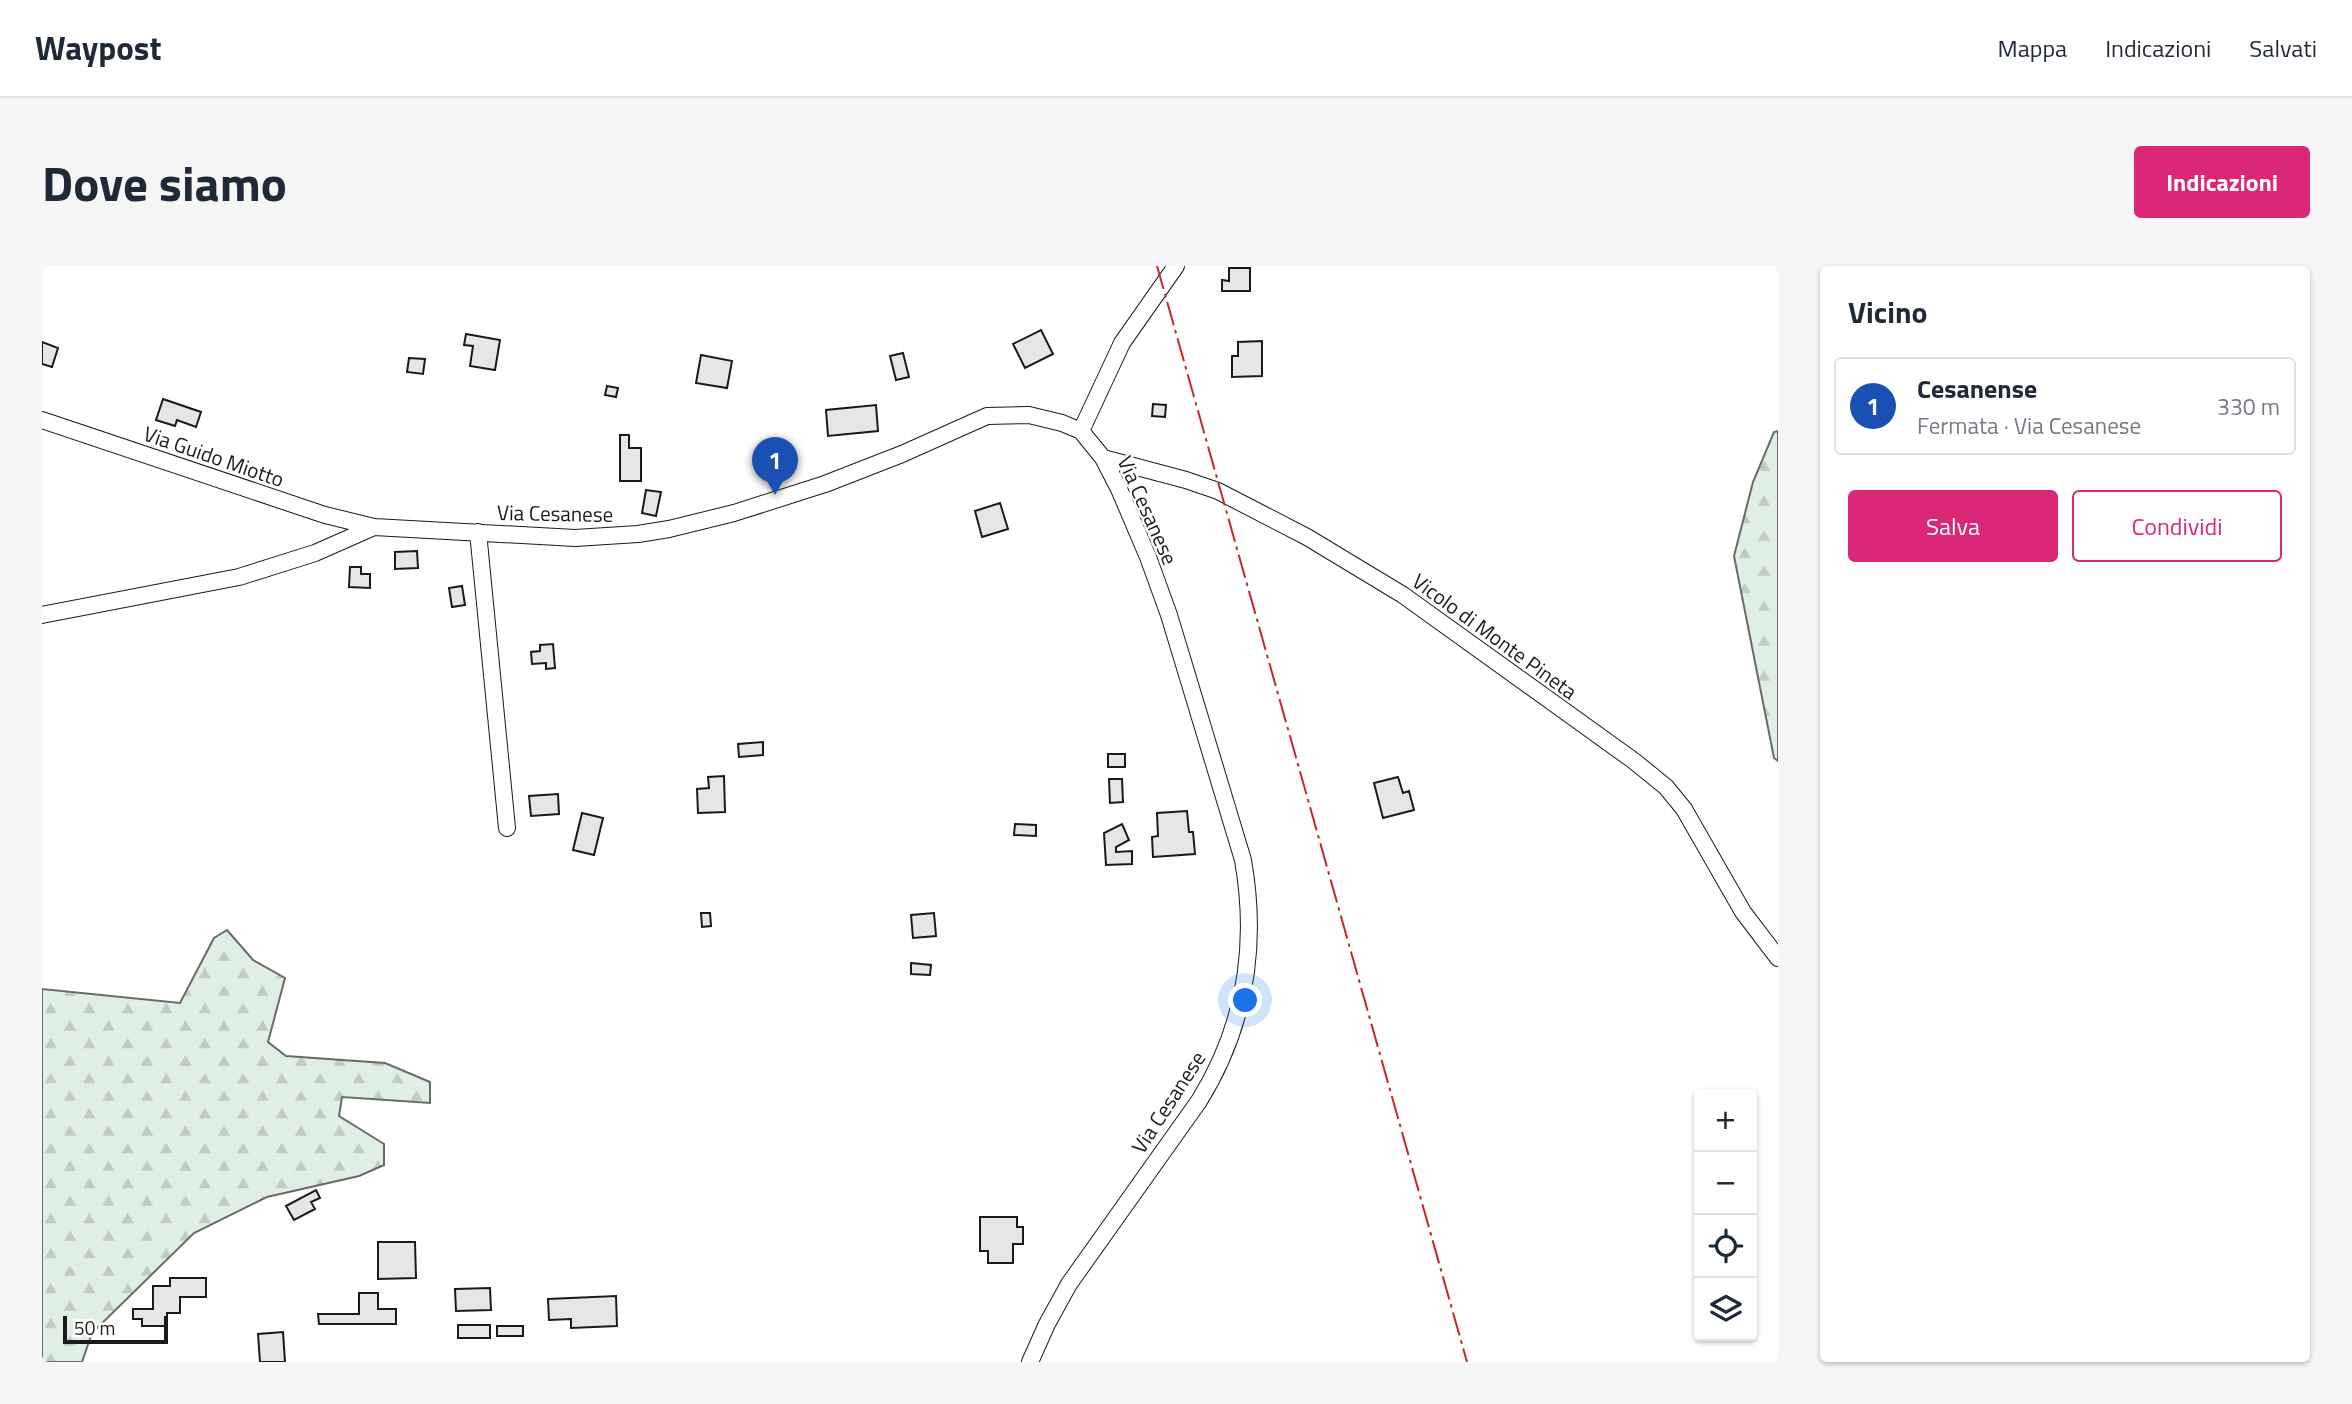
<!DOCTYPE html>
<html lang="it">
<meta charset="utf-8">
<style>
:root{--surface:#fff;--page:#f6f6f7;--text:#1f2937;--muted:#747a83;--line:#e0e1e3;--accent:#db2777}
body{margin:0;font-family:"Titillium Web",sans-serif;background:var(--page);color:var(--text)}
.controls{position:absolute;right:21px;bottom:21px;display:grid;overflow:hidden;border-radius:7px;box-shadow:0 2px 5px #0004}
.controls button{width:63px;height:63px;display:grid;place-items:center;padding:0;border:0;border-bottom:2px solid var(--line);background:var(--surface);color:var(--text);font:35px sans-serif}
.scale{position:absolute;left:21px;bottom:18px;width:105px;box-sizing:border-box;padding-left:7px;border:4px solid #1a1a1a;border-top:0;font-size:19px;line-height:24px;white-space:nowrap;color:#1a1a1a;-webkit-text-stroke:5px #fff;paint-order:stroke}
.you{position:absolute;left:1204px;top:735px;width:24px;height:24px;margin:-18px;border:5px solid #fff;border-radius:50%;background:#1a73e8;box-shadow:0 0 0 10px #1a73e833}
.badge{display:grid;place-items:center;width:46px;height:46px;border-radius:50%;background:var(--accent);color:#fff;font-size:23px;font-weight:700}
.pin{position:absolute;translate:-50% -58px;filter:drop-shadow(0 2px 4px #0008)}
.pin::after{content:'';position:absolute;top:37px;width:24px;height:21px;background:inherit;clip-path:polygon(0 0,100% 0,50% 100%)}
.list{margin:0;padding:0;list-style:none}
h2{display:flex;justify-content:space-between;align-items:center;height:91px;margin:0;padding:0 28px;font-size:30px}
h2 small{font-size:23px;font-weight:400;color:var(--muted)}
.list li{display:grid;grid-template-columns:46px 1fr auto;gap:21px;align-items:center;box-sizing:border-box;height:98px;margin:0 14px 14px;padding:0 14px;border:2px solid var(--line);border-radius:7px}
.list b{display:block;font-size:26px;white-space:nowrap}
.list p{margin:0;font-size:23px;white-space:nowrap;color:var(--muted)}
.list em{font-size:23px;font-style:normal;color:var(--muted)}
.actions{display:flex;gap:14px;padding:21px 28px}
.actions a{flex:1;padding:16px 0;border:2px solid var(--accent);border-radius:7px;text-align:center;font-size:24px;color:var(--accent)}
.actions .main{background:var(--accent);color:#fff}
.icon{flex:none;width:38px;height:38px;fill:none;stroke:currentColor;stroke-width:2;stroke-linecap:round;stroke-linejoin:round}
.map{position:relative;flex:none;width:1736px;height:1096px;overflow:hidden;border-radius:7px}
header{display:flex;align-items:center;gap:42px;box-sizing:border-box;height:98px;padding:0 35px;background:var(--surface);border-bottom:2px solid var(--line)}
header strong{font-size:33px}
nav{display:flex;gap:38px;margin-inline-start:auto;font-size:24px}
.intro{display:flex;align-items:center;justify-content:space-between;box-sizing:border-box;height:168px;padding:0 42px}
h1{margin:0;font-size:49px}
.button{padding:18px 32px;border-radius:7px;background:var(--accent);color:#fff;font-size:24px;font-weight:700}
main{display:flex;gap:42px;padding:0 42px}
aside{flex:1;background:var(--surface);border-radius:7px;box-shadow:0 2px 5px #0004}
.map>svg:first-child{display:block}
.forest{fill:url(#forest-firs);stroke:#6a6a6a;stroke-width:2}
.building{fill:#e6e6e6;stroke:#1a1a1a;stroke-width:2}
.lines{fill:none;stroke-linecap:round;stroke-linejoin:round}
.minor-casing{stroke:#1a1a1a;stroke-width:18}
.minor{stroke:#fff;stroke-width:16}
.power{stroke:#c62828;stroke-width:2;stroke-dasharray:24 5 3.5 5;stroke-linecap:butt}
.labels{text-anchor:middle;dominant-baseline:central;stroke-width:5;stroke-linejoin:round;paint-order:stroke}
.street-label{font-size:21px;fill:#1a1a1a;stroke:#fff}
</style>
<header>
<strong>Waypost</strong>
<nav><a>Mappa</a><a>Indicazioni</a><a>Salvati</a></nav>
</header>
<div class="intro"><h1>Dove siamo</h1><a class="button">Indicazioni</a></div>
<main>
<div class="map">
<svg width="1736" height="1096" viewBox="0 0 1736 1096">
<defs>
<pattern id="forest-firs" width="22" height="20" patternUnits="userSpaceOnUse" patternTransform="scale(1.75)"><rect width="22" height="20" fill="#e0efe3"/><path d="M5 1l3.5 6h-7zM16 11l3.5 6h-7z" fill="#c0ccc2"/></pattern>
</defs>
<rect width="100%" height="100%" fill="#fff"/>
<!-- forest -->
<path class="forest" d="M1736 165V495L1732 492 1692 290 1711 216 1732 166Z
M185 664 211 694 243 712 226 776 244 790 343 797 388 816V837L300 831 297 850 342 878V899L317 910 225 931 152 967 50 1067 40 1096H0V723L138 737 172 672Z"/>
<!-- building -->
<path class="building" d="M1187 2H1208V25H1180V14L1187 15Z
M999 64 1011 88 983 102 971 78Z
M424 68 458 74 453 104 428 100 431 80 422 79Z
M1220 75V110L1190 111V90H1196V76Z
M0 76 16 82 10 101 0 98Z
M861 87 867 111 854 114 848 90Z
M659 89 690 95 685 122 654 117Z
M367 92 383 93 381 108 365 106Z
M565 120 576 122 574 131 563 129Z
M121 133 159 146 154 161 135 154 133 160 114 154Z
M1111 138 1124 139 1123 151 1110 150Z
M834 139 836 165 786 170 784 144Z
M578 169H587V182H599V215H578Z
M604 224 619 226 614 250 600 247Z
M958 237 966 263 940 271 933 245Z
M375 285 376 302 353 303V286Z
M308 301H319V308H328V322L307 321Z
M420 320 423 339 410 341 407 322Z
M511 378 513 402 504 403V397L490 398 489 386 498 385V379Z
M721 476V489L697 491 696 478Z
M1066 488H1083V501H1066Z
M682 510 683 546 656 547 655 523 667 522 666 511Z
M1356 511 1361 527 1367 525 1372 544 1341 552 1332 517Z
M1067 513H1080L1081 536 1068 537Z
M516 528 517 548 489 550 487 530Z
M1145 545 1147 566H1151L1153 588 1111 591 1110 571 1116 570 1115 547Z
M540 547 561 552 552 589 531 584Z
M973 558 994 559V570L972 569Z
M1080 558 1087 574 1074 581V586L1090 585V598L1064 599 1062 567Z
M659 647H668L669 660 660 661Z
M892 647 894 670 871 672 869 649Z
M869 697 889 699 888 709 869 708Z
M274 924 278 932 269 936 273 943 252 954 244 940Z
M938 951H975V961H981V978H971V997H946V985H938Z
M336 976H373L374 1012 336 1013Z
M128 1012H164V1031H138V1047H125V1060H100V1053H91V1043H111V1020H128Z
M448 1022 449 1044 414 1045 413 1023Z
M317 1027H336V1043H354V1058H277L276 1048H317Z
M574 1030 575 1060 529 1062V1053L507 1054 506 1033Z
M416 1059H448V1072H416Z
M455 1060H481V1070H455Z
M241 1066 243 1096H218L216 1068Z"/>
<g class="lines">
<defs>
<path id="minor" d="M0 154 283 249 332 261
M1039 165 1080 77 1134 0
M1061 192 1144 214 1176 225 1265 271 1361 329 1592 495 1624 521 1642 543 1701 646 1736 692
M436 266 465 562
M0 349 197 311 273 287 332 261 533 272 596 268 627 263 692 247 783 218 860 188 945 150 987 149 1020 157 1039 165 1061 192 1077 223 1106 291 1127 349 1201 594C1216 680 1203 761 1157 835L1027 1018 1005 1058 988 1096"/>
</defs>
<!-- minor casing -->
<use href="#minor" class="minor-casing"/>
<!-- minor -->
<use href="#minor" class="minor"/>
<!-- power -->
<path class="power" d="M1115 0 1425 1096"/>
</g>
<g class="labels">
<!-- street labels -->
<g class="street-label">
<text transform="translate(172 190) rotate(19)">Via Guido Miotto</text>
<text transform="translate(1106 244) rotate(66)">Via Cesanese</text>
<text transform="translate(513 247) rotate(1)">Via Cesanese</text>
<text transform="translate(1453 370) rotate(36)">Vicolo di Monte Pineta</text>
<text transform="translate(1126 836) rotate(-57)">Via Cesanese</text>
</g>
</g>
</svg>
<div class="controls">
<button>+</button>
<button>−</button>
<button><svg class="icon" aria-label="locate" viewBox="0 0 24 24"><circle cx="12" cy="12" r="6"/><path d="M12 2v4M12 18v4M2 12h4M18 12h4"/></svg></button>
<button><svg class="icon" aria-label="layers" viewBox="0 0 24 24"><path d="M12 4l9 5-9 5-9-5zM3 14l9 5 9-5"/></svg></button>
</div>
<div class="scale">50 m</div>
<div class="you"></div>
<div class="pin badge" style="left:733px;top:229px;background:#1a4fb4">1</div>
</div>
<aside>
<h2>Vicino<small></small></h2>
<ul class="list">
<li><span class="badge" style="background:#1a4fb4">1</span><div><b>Cesanense</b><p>Fermata · Via Cesanese</p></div><em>330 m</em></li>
</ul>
<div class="actions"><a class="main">Salva</a><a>Condividi</a></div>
</aside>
</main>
